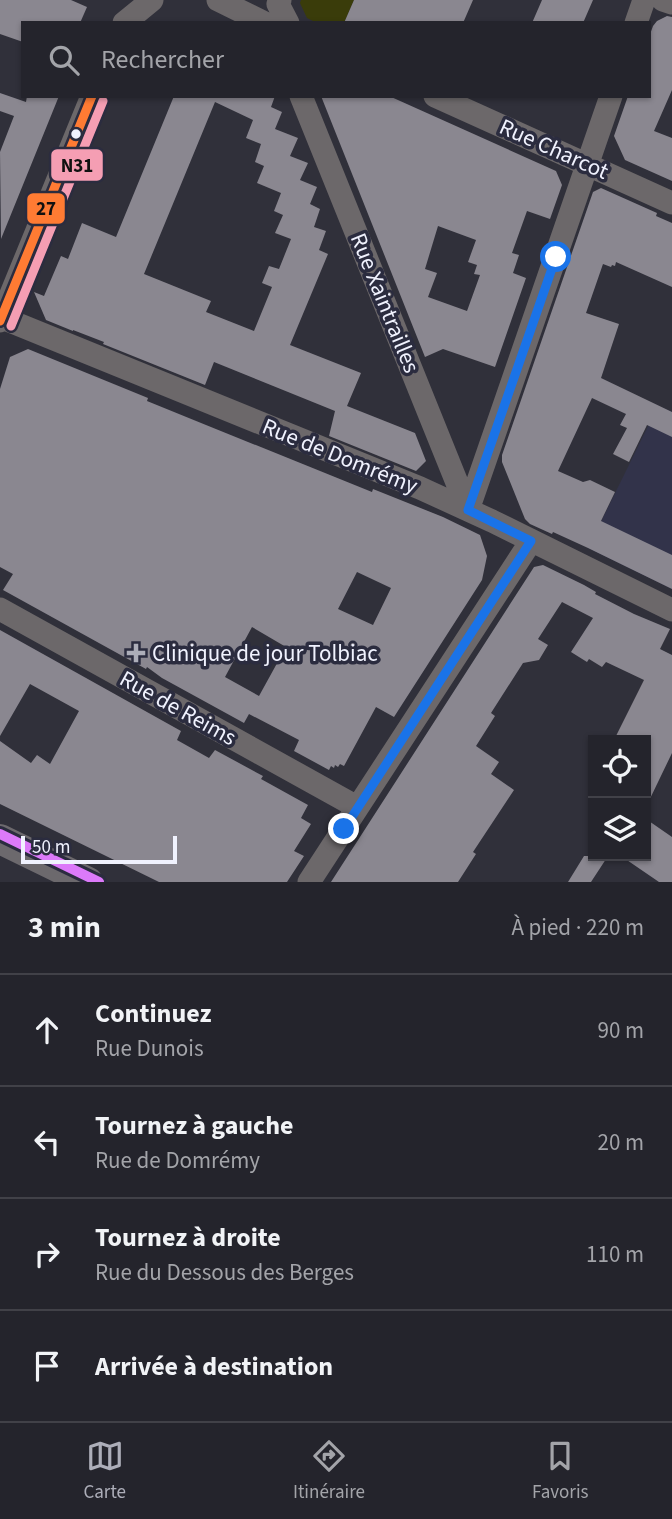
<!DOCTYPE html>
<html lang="fr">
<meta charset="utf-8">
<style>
:root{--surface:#24242c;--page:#2c2c34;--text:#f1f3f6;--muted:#a3a4a9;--line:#414148;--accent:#adaeb9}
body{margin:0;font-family:"Source Sans 3",sans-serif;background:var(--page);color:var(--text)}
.controls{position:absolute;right:21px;bottom:21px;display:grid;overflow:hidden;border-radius:0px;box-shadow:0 2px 5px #0004}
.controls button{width:63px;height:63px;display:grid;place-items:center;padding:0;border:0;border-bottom:2px solid var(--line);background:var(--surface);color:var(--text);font:35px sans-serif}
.scale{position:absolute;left:21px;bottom:18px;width:156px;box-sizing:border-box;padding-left:7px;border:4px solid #f0f2fe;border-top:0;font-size:19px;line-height:24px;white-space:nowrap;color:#f0f2fe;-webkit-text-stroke:5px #2b2c3f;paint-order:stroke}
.stop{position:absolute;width:21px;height:21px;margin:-16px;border:5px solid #1a73e8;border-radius:50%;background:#fff}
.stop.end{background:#1a73e8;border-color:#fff;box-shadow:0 2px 7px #0008}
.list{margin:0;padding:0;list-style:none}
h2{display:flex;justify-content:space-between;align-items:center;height:91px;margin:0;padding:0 28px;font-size:30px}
h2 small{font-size:23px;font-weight:400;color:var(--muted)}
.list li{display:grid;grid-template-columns:46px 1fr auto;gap:21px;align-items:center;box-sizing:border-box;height:112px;padding:0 28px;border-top:2px solid var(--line)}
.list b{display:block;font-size:26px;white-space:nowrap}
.list p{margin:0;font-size:23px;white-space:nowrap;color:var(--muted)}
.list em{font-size:23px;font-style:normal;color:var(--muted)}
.icon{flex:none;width:38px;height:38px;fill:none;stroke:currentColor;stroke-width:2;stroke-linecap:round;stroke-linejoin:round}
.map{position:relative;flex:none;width:672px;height:882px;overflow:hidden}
.search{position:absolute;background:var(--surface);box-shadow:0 2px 5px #0004;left:21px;right:21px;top:21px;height:77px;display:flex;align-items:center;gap:18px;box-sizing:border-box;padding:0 24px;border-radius:0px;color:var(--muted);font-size:26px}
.sheet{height:539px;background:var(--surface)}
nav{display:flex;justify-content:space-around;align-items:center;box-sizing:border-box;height:98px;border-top:2px solid var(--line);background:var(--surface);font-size:19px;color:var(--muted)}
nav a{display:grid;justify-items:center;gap:4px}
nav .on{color:var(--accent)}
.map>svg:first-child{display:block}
.built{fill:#32334a}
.green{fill:#3a3c0a}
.building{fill:#8a8790;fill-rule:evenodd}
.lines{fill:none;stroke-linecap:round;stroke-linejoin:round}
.minor{stroke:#6c686a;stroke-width:23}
.major{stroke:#6c696d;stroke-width:30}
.bus-1-casing{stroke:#2b2c3f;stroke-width:14}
.bus-2-casing{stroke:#2b2c3f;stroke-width:14}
.bus-1{stroke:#ff7b33;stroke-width:9}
.bus-2{stroke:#f59eb3;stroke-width:9}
.metro-1-casing{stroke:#2b2c3f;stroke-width:16}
.metro-1{stroke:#dc7af9;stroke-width:10}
.route{stroke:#1a73e8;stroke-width:9}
.bus-dot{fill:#f0f2fe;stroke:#2b2c3f;stroke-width:2.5}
.poi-dot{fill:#adaeb9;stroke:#2b2c3f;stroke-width:2.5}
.labels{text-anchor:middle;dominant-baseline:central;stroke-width:7;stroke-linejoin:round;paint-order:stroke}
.street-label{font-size:23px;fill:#f0f2fe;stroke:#2b2c3f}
.poi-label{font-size:23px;fill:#f0f2fe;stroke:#2b2c3f;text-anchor:start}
.line-badge{stroke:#2b2c3f;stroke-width:2.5}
.pale-badge-label{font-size:19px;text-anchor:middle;font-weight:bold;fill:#111}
</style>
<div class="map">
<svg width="672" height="882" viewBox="0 0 672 882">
<rect width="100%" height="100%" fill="#30303a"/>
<!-- built -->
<path class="built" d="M658 406 672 412V589L588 548Z"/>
<!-- green -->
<path class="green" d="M301 0H354L344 23H317L307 18 300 3Z"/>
<!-- building -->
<path class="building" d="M0 0H71L87 7 80 23H23V42L0 34Z
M354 0H473L463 23H344Z
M542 0H593L583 23H532Z
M667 16 672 17V90L654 131 672 138V181L625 160 614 136 628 96H649V37L653 26 657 21Z
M0 93 26 102 27 96H59L1 239 0 152 14 116 0 111Z
M174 96H275L271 107 282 112 275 129 298 138 290 156 308 163 300 180 317 187 310 204 320 209 314 227 326 231 319 250 328 254 290 345 361 373 347 406 415 433 426 461 416 471 329 436 335 411 214 362 205 385 103 344 104 342 73 330V331L46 320 34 292 44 296 61 256 68 259 82 223 116 237ZM215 102 253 120 246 138 261 144 255 162 264 166 257 183 281 193 274 211 283 215 275 233 291 239 279 269 269 266 262 283 272 287 254 331 206 312 211 301 144 274Z
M321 96H389L556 171 562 185 550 219 527 211 512 253 519 255 513 273 526 278 495 367 443 349 425 357ZM438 226 476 240 468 262 477 265 474 274 480 275 467 311 428 297 437 273 425 269Z
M601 188 657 213 656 216 672 223V287L616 262 615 266 612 265 611 267 603 264 586 313 619 324 601 378 672 412V437L647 425 629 462 613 454 627 428 620 425 626 414 592 398 558 471 583 482 590 480 615 492 601 521 672 555V589L588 548 553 532 552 534 530 524 525 519 502 462V455L593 192Z
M28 349 148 398 147 401 206 425 372 492 373 489 443 517 480 535 487 556 482 580 394 717 376 707 344 766 340 764 338 767 335 765 334 768 331 766 329 770 294 751 299 740 249 714 244 723 162 678 147 667 146 669 3 590 13 574 0 567V389L10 357ZM357 572 391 588 373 625 338 609ZM252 627 286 647 259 696 225 677Z
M543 565 584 585 596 592 595 594 634 614 670 629 660 649 672 655V753L646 807V740H614L644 680 606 662 602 667 589 659 587 662 571 652 593 618 562 602 538 639 548 645 539 660 523 663 491 713 495 716 476 746 499 762 491 774 514 790 473 852 476 854 458 882H331L534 567Z
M0 630 181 731 177 740 209 758 215 750 263 776 261 779 308 805 301 818 311 824 294 851 304 856 287 882H159L0 804V741L31 763 37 755 50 764 79 711 30 684 0 736Z
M646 819 672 837V882H659L621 856H646Z
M584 856H608L591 882H568Z"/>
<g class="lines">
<!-- minor -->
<path class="minor" d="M218 0 265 23
M280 0 278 4 288 23
M663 0 672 3
M124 23 152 0
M636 23 644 0
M301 96 468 510
M435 96 672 203
M0 317 420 488 492 521 672 610
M0 321 92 96
M468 510 611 96
M0 609 357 807
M309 882 531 541"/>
<!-- major -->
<path class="major" d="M0 839 88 882"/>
<defs>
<path id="bus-1" d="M0 321 92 96"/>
<path id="bus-2" d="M11 326 103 101"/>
</defs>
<!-- bus-1 casing -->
<use href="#bus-1" class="bus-1-casing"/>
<!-- bus-2 casing -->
<use href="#bus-2" class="bus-2-casing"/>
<!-- bus-1 -->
<use href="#bus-1" class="bus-1"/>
<!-- bus-2 -->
<use href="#bus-2" class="bus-2"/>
<defs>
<path id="metro-1" d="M0 834 99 882"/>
</defs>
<!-- metro-1 casing -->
<use href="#metro-1" class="metro-1-casing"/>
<!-- metro-1 -->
<use href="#metro-1" class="metro-1"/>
</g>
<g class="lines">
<!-- route -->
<path class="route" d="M344 829 531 541 468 510 556 257"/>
</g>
<!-- markers -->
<circle class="bus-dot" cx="76" cy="134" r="6"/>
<path class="poi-dot" d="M132.5 642.5h7v7h7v7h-7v7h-7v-7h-7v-7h7z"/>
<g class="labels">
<!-- street labels -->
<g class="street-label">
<text transform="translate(554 149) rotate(24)">Rue Charcot</text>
<text transform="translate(385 303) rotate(68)">Rue Xaintrailles</text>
<text transform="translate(340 456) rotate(22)">Rue de Domrémy</text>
<text transform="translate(178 708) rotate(29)">Rue de Reims</text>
</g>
<!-- poi labels -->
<g class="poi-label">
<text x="152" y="653">Clinique de jour Tolbiac</text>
</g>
</g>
<g class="line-badge">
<rect x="50" y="148" width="54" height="34" rx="7" fill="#f59eb3"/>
<rect x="26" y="192" width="40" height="33" rx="7" fill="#ff7b33"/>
</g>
<g class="pale-badge-label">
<text x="77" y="172">N31</text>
<text x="46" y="215">27</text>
</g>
</svg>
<div class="controls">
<button><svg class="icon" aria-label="locate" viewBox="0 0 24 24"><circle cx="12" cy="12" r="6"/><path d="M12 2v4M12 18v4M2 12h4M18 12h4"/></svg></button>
<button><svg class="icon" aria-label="layers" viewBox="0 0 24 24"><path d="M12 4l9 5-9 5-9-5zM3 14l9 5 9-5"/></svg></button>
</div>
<div class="scale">50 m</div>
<div class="stop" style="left:556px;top:257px"></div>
<div class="stop end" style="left:344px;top:829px"></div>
<div class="search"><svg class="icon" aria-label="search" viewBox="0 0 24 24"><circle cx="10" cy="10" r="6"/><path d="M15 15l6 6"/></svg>Rechercher</div>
</div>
<section class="sheet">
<h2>3 min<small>À pied · 220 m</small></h2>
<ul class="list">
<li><svg class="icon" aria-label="ahead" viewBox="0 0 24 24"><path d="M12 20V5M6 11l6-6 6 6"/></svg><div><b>Continuez</b><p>Rue Dunois</p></div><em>90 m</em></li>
<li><svg class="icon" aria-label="left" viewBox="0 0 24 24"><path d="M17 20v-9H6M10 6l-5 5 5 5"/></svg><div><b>Tournez à gauche</b><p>Rue de Domrémy</p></div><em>20 m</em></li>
<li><svg class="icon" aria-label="right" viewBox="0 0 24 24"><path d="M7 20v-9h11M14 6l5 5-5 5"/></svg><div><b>Tournez à droite</b><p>Rue du Dessous des Berges</p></div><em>110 m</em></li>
<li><svg class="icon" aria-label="arrive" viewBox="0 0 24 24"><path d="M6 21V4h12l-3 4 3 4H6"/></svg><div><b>Arrivée à destination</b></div></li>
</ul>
</section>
<nav>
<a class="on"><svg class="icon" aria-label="map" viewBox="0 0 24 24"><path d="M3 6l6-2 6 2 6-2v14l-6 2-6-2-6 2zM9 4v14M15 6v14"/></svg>Carte</a>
<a><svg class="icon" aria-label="directions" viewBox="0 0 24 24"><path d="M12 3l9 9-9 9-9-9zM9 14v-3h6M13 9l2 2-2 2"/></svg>Itinéraire</a>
<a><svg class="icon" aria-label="saved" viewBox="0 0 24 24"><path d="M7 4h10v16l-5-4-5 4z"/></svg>Favoris</a>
</nav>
